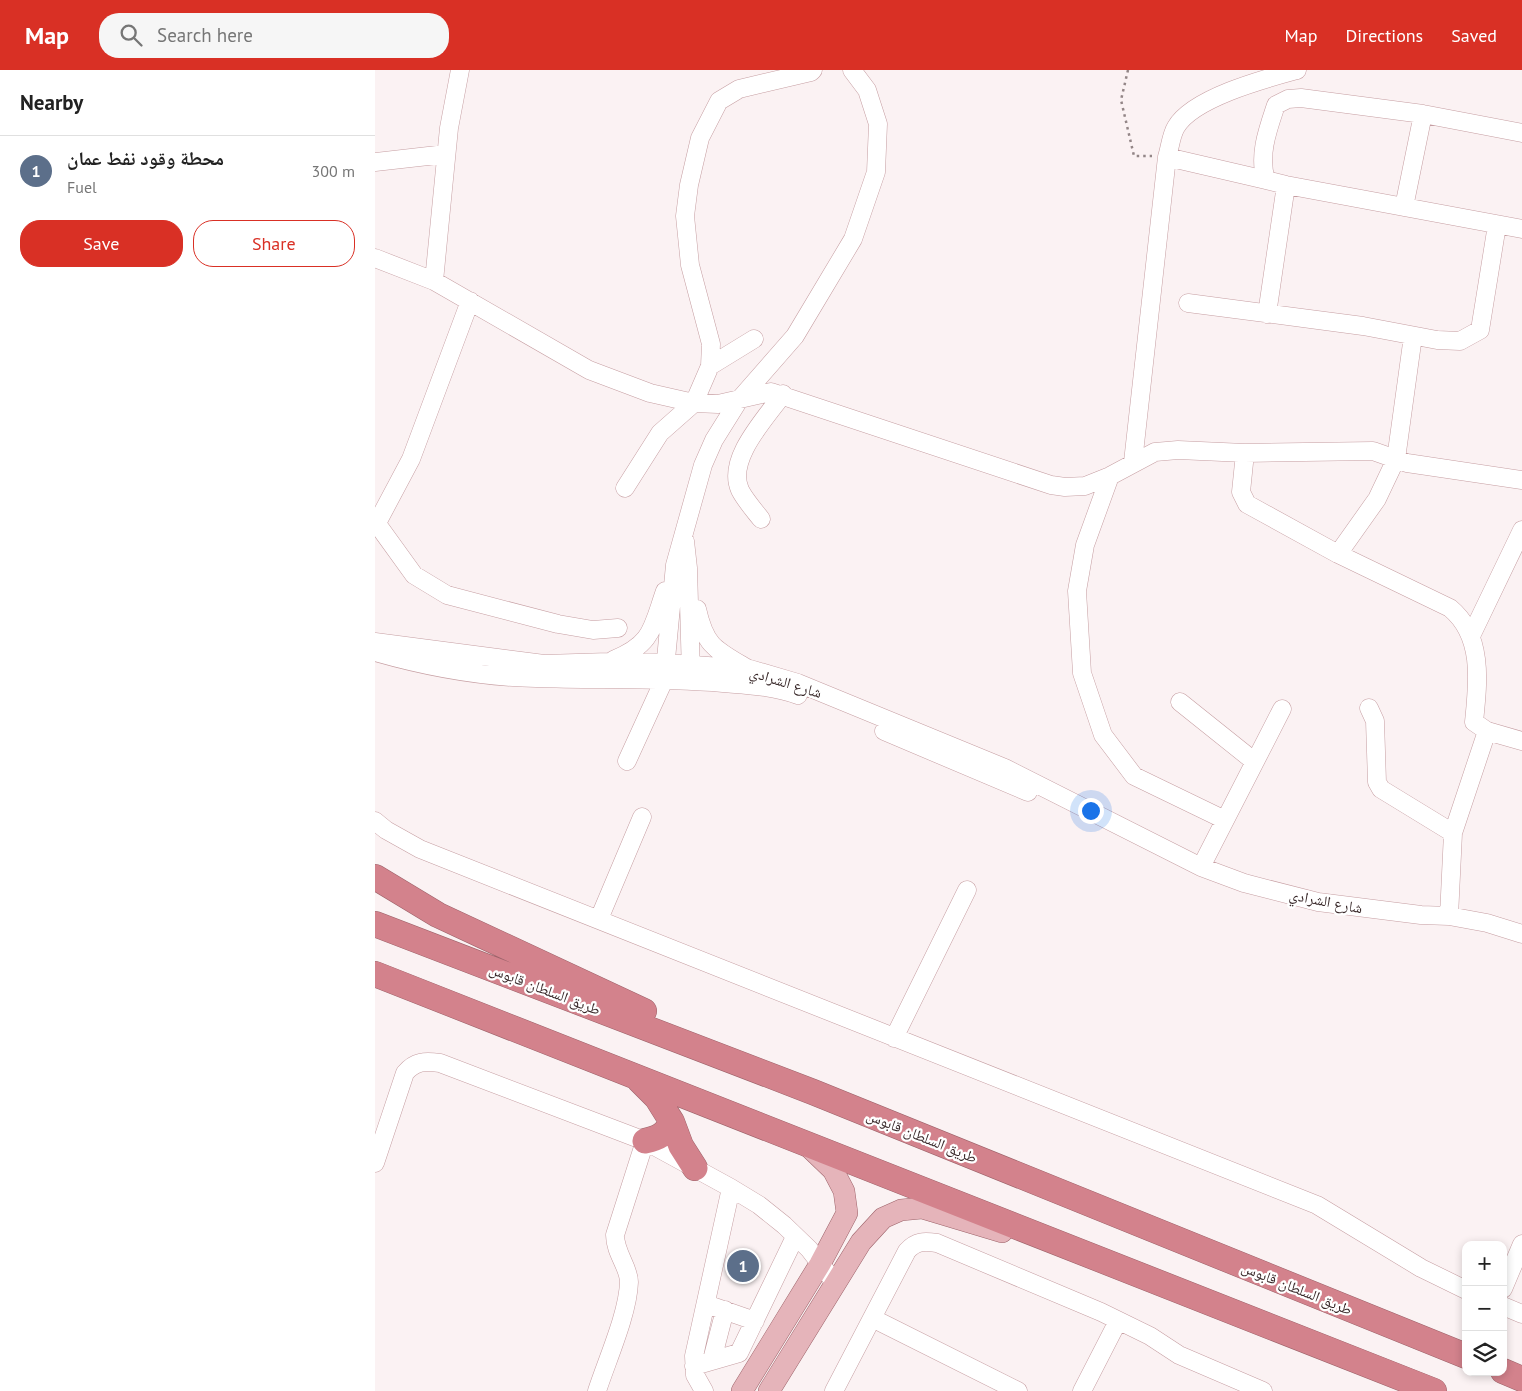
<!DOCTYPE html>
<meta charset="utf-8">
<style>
:root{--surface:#fff;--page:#f6f6f6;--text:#222;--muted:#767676;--line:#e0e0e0;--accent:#d93025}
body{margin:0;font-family:"PT Sans","Noto Naskh Arabic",sans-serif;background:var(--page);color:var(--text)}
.controls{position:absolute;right:15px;bottom:15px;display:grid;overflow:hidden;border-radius:10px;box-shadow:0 2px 8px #0003}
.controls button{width:45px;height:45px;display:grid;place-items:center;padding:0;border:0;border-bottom:1px solid var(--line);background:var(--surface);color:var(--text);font:25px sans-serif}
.you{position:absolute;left:715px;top:740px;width:18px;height:18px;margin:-12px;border:4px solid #fff;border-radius:50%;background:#1a73e8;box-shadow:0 0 0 8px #1a73e833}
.badge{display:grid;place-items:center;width:32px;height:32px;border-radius:50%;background:var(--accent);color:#fff;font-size:16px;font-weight:700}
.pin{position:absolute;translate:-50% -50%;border:2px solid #fff;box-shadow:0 1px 5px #0006}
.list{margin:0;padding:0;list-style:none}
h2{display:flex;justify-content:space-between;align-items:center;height:65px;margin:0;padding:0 20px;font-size:21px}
h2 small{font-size:16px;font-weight:400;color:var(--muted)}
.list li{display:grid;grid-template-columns:32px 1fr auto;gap:15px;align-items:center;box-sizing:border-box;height:70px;padding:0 20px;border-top:1px solid var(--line)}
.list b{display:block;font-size:19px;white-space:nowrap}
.list p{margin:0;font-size:16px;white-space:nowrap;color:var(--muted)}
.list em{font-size:16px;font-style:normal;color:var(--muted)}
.actions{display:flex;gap:10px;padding:15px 20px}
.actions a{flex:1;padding:11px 0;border:1px solid var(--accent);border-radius:20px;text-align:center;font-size:18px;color:var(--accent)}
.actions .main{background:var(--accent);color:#fff}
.icon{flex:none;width:28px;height:28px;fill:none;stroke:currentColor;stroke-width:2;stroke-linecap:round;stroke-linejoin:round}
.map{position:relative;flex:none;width:1147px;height:1321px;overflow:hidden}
header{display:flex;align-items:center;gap:30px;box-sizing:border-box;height:70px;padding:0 25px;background:var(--accent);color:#fff}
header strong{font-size:24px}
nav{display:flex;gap:28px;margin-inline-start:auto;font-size:18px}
.search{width:350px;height:45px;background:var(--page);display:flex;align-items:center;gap:12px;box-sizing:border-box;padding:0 18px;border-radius:20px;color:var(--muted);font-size:19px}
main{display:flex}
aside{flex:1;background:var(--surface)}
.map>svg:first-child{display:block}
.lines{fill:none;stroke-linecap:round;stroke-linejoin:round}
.minor-casing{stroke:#c69ea2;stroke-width:19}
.major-casing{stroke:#9d636a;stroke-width:22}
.highway-casing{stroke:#9d636a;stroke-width:26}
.path{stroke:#938687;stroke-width:2.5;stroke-dasharray:2.5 4;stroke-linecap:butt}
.minor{stroke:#fff;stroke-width:18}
.major{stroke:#e5b4ba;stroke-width:21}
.highway{stroke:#d3828c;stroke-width:25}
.labels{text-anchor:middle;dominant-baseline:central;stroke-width:4.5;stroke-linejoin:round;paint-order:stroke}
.street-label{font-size:15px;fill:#39292a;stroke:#fff}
</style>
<header>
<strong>Map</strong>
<div class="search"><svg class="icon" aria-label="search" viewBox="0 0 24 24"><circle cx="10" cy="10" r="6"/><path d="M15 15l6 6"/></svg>Search here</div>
<nav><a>Map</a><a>Directions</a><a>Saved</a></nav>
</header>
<main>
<aside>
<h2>Nearby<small></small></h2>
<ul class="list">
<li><span class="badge" style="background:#5c6f8a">1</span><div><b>محطة وقود نفط عمان</b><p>Fuel</p></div><em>300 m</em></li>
</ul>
<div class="actions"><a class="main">Save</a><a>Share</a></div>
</aside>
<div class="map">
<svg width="1147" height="1321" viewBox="0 0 1147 1321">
<rect width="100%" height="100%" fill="#fbf2f3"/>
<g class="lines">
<defs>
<path id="minor" d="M1147 63 1048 44 926 28 913 29 901 35C893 59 883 85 891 110L911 115 1147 159
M792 87 891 110
M0 92 71 84
M1029 137 1048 44
M0 188 59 211 214 300 275 323 319 333 343 334 396 322 676 415 690 417 710 416 735 406 780 382 803 380 870 383 998 381 1032 393 1147 410
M59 211 74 58 85 0
M813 233 988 256 1062 270 1085 271 1105 260 1122 155
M892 244 911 115
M335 296 379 269
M870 383 866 422 872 434 963 484 1075 538C1109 566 1103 613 1099 652L1112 661 1147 671
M758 392 792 87C795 78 796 65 801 57 818 28 889 9 922 0
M735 406 710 475 702 521 707 603 728 665 759 706 850 750
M250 418 285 363 319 333 335 296 336 274 315 195 310 146 314 115 325 68 344 31 364 19 436 2 438 0
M386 449C379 440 370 430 365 420 351 389 391 348 408 324
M0 451 39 505 72 525 183 554 218 560 243 558
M2 453 36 389 95 231
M310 471 313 498 316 604
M963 484 1002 429 1021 389 1038 266
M322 539C330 575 339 579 370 597
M1096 566 1147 460
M0 572 169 594 234 592 290 593 375 599 423 613 630 698 826 797 869 813 943 832 1046 845 1074 846 1112 853 1147 864
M0 582C52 597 107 607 161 608 224 610 286 608 348 613 373 615 399 616 423 625
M238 590C278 574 277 558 290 521
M805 632 880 692
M994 638 1000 651 1002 712 1006 719 1078 763
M509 661 653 722
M252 691 289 610 300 495 328 395 339 370 364 330 420 266 478 169 501 102 503 54 492 20 477 0
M0 751 11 760 45 779 942 1135 1046 1198 1091 1220
M826 797 907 639
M1074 846 1078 763 1112 661
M224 849 267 747
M519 968 592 820
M0 1093 30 1003C40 991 50 991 65 993L270 1071 356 1118 384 1135 409 1155 434 1179 461 1214
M1128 1219 1147 1174
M331 1234 380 1251
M1128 1236 1147 1244
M497 1248 643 1321
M337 1290 350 1240
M319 1296 364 1283 420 1167
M222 1321C232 1290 253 1244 254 1212 254 1197 240 1183 240 1165L270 1071
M329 1321 320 1305 319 1286 356 1118
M459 1321 532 1181C541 1171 549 1171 562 1173L726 1242 775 1266 804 1285 888 1321
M707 1321 743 1251"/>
<path id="major" d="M367 1321 445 1194 472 1143 469 1121 458 1100 433 1076
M394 1321 486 1172 508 1148 526 1140 547 1138 627 1162"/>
<path id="highway" d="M0 807 63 845 269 941
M0 854 438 1022 1091 1286
M0 904 1059 1321
M264 1010 282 1028 297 1052C291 1064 284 1068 270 1071
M297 1052 306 1076 320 1098
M1128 1301 1147 1309"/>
</defs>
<!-- minor casing -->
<use href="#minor" class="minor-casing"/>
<!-- major casing -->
<use href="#major" class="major-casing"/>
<!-- highway casing -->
<use href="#highway" class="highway-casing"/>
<!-- path -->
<path class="path" d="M753 0 746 30 759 86H777"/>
<!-- minor -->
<use href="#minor" class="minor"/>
<!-- major -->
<use href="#major" class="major"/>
<!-- highway -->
<use href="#highway" class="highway"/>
</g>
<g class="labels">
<!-- street labels -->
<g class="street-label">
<text transform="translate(411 612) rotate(17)">شارع الشرادي</text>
<text transform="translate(951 831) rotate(11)">شارع الشرادي</text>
<text transform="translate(170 919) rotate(21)">طريق السلطان قابوس</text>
<text transform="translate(547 1066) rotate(22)">طريق السلطان قابوس</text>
<text transform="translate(922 1218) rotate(22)">طريق السلطان قابوس</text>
</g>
</g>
</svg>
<div class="controls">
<button>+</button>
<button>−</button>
<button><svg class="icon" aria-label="layers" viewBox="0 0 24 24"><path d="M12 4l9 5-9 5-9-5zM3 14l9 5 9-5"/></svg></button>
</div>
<div class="you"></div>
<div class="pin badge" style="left:368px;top:1196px;background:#5c6f8a">1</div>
</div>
</main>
